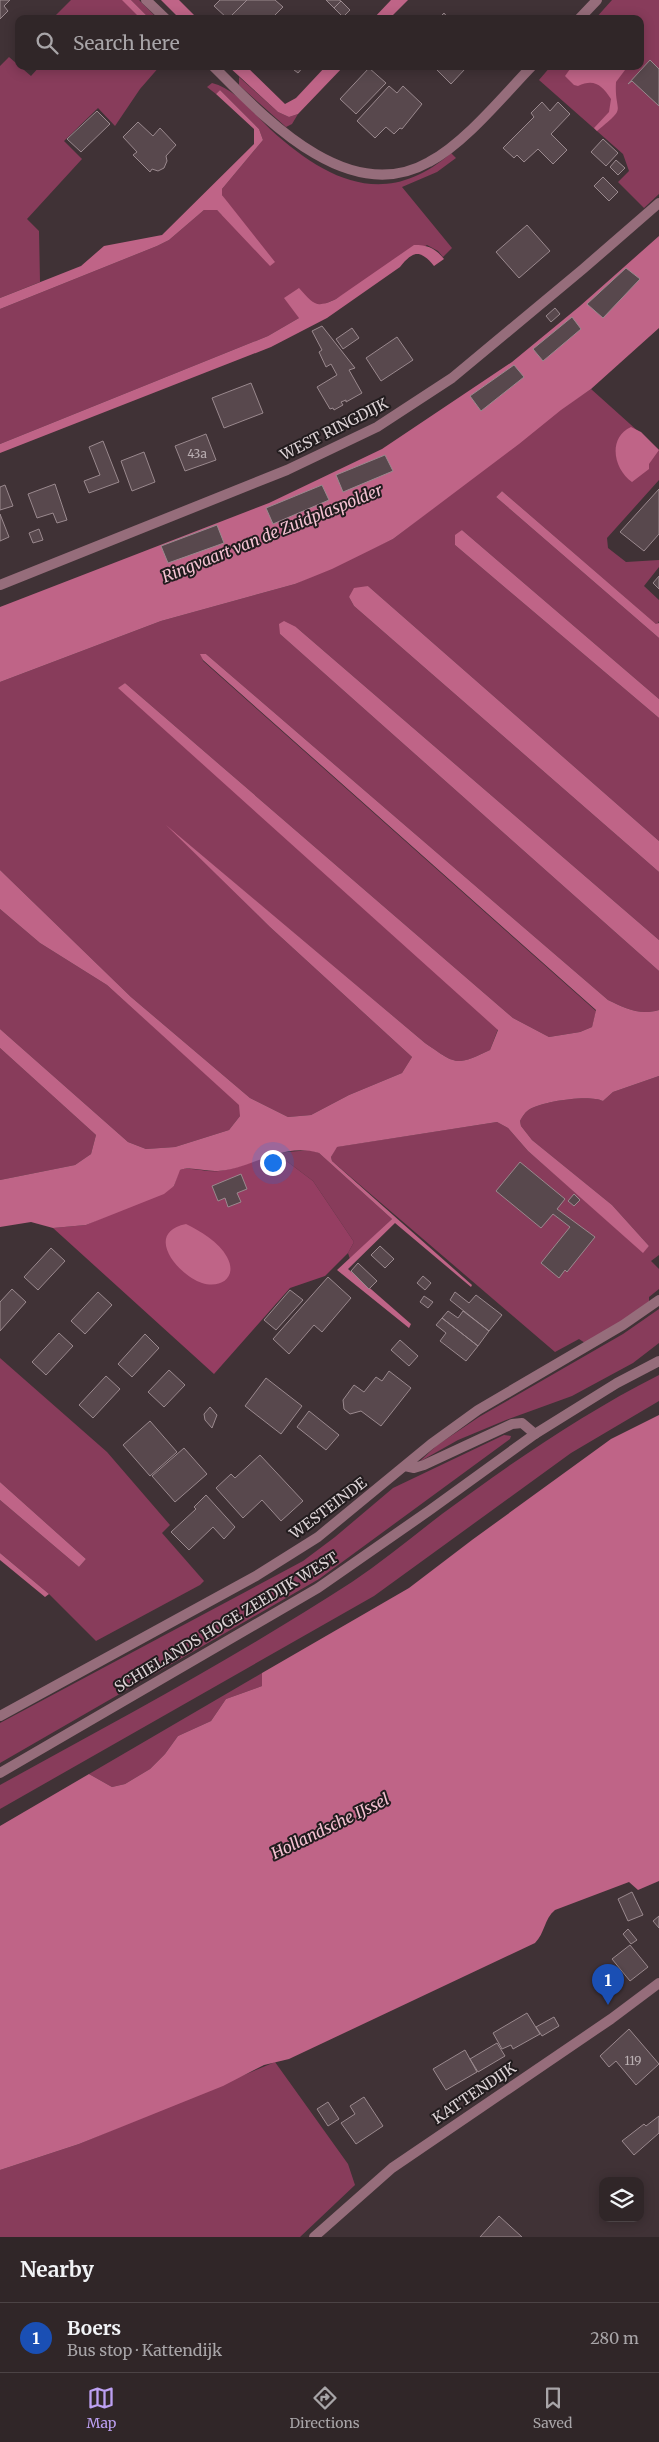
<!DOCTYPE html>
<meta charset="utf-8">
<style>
:root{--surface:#302628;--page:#3c3234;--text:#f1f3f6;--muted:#a8a5a8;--line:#4b4345;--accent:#bca0f2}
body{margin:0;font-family:Merriweather,serif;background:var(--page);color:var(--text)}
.controls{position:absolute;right:15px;bottom:15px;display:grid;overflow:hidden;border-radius:10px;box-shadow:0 2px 12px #0003}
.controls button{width:45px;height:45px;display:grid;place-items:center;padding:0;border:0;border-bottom:1px solid var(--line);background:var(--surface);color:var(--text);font:25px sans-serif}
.you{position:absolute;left:272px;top:1162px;width:18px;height:18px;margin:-12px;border:4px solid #fff;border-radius:50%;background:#1a73e8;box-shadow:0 0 0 8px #1a73e833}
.badge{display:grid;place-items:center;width:32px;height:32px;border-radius:50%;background:var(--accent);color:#fff;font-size:16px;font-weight:700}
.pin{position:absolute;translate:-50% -41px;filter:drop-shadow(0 1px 2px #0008)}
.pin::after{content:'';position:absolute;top:26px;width:18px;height:15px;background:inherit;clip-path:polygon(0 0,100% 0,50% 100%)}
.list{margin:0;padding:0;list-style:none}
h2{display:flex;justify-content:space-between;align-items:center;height:65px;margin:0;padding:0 20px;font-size:21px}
h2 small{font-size:16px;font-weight:400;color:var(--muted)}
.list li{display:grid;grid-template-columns:32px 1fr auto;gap:15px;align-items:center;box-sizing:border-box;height:70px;padding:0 20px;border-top:1px solid var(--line)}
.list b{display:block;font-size:19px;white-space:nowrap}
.list p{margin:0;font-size:16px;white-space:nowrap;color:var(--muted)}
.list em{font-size:16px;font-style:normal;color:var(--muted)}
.icon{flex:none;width:28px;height:28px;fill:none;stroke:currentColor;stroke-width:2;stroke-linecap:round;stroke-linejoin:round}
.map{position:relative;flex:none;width:659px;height:2237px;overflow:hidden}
.search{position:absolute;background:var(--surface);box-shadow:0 2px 12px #0003;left:15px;right:15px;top:15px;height:55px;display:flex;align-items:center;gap:12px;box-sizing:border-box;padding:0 18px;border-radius:10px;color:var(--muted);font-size:19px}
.sheet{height:135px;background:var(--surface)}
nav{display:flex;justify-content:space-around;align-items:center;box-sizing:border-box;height:70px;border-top:1px solid var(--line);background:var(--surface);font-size:14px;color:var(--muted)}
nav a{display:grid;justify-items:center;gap:2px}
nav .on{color:var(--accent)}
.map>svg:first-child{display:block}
.green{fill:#883c5b}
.forest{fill:#953e62}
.water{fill:#bf6487}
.building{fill:#58484d;stroke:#9a898e}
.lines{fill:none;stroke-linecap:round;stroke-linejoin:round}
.minor{stroke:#966d7b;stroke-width:10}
.tertiary{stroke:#966d7b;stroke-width:10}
.labels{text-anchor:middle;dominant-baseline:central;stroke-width:4;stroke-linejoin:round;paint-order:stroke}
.number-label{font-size:12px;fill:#bbb0b3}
.street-label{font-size:15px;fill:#dcd2d5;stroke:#221c1e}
.water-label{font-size:16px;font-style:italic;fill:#f5c3d3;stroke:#221c1e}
</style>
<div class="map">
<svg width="659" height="2237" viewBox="0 0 659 2237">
<rect width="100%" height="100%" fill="#403236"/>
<!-- green -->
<path class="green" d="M71 0H126L145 19H56L54 17Z
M131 0H139L158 19H150Z
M612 0H659V194L644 208 618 182 629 171 623 154 539 80 551 66H640V19H595Z
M9 57 31 76 40 66H160L140 89 115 126 98 108 64 141 82 159 27 219 39 231 40 282 0 298V66Z
M239 77 278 112 289 117 298 114 292 124 286 127 239 85Z
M212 83C236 89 253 113 270 129 327 181 386 210 451 153L456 158 437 172 402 187 452 248 443 257 438 251 427 245 336 299 322 305 314 304 299 318 268 336 0 444V309L157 246 169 240 204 210H217L222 215 231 209 222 195V189L263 140 259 129 220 90 216 94 207 87Z
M591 389 659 450V480L607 538 608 548 626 562 659 560V567L644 586 659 600V621L657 625 502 491 496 497 659 638V699L462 530 455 545 659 718V841L368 586 349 597 354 606 659 872V940L296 627 280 634 659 971V1010C639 1016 625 1008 608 1000L206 654H201L203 661 596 1011 592 1027 580 1032 549 1037 513 1018 125 683 119 688 498 1029 490 1050C455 1067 456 1064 425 1043L174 832 270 927 412 1057 402 1073 349 1095 311 1115 288 1117 250 1098 131 997 0 870V682L161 621 295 584 393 539 561 409Z
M0 909 40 943 107 985 240 1105V1116L229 1130 175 1147 146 1149 128 1142 0 1029Z
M0 1048 96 1135 91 1154 75 1165 0 1180Z
M659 1076V1255L651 1261 659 1269V1289L649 1297V1302L644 1308 585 1343 579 1339 555 1352 332 1161 331 1157 336 1147 497 1122 508 1128 528 1151 643 1252 649 1246 612 1205 532 1140 521 1126 520 1121C522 1117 526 1111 530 1109 544 1101 590 1094 603 1101L613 1092Z
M310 1150 319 1153 392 1219 350 1259 348 1253 354 1242 313 1181 276 1153Z
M659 1309V1343L633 1363 572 1396 506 1420 458 1440 419 1462 436 1446 479 1417 623 1334Z
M0 1358 107 1452 170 1525 162 1533 204 1581 200 1585 96 1641 49 1594 0 1553V1500L79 1567 86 1559 0 1482Z
M659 1375V1401L571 1453 374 1596 0 1809V1785C118 1720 238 1656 352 1582 383 1561 412 1537 442 1514 511 1463 582 1414 659 1375Z
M504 1435 511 1436 510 1439 319 1579 0 1763V1723L303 1561 335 1537 393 1488Z
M262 1673V1686L226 1699 211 1721 178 1736 165 1754 150 1769 125 1784 112 1787 89 1774Z
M275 2062 348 2164 355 2185 300 2237H0V2170L79 2144Z"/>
<!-- forest -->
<path class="forest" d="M276 1153 313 1181 354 1242 348 1253 325 1276 290 1288 214 1374 53 1228 86 1225 174 1186 179 1170C192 1166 206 1173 219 1171 239 1169 257 1159 276 1153Z"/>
<!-- water -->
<path class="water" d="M122 0H131L150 19H141Z
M161 0H179L198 19H180Z
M391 0H408L389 19H373Z
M228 66H246L285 104 296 98 326 66H344L298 114 289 117 278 112Z
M577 66H628L616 82C614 115 629 105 597 131L594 128 609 112 611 99C602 85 594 78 578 86L574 85 565 76 570 69Z
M220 90 259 129 263 140 222 189V195L275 262 270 266 217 210H204L169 240 157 246 0 309V298L81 266 104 246 162 235 254 144V129L216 94Z
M659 236V328L591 389 561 410 519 444 393 539 332 569 295 584 161 621 0 682V607L269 503 382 449 512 362 580 306Z
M414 245C428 245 435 248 444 259L434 266C420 249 413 251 400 267L327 318 271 347 0 453V444L268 336 299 318 284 298 299 288C314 304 315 309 336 299Z
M631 427 641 432 659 450 649 464V469L632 482C614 470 607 438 631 427Z
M502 491 656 624 659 623V638L496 497Z
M462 530 659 699V718L455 545V535Z
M368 586 659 841V872L354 606 349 597 354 588Z
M284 621 296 627 659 940V971L280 634 279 624Z
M200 654H206L608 1000C625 1008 639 1016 659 1010V1076L613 1092 603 1101C590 1094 544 1101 530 1109 526 1111 522 1117 520 1121L521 1126 532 1140 612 1205 649 1246 643 1253 528 1151 508 1128 497 1122 337 1147 331 1157 332 1161 472 1285 471 1287 395 1223 348 1269 411 1324 409 1328 337 1270 392 1219 319 1153C281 1142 252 1169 218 1171 205 1172 192 1166 180 1170L174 1186 164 1194 86 1225 53 1228 31 1222 0 1227V1180L75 1165 91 1154 96 1135 0 1048V1029L128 1142 146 1149 175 1147 229 1130 240 1116 239 1105 107 985 40 943 0 909V870L131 997 250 1098 288 1117 311 1115 349 1095 402 1073 412 1057 270 927 166 825 425 1043C456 1064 455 1067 490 1050L498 1030 118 688 125 683 513 1018 549 1037 580 1032 592 1027 596 1010 203 660Z
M186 1224C200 1231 219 1242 227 1257 238 1277 221 1289 202 1283 178 1275 143 1233 186 1224Z
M659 1415V1881L638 1890 629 1882 555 1910C544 1919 545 1933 535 1943L289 2059 264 2065 223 2086 79 2144 0 2170V1826L89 1774 112 1787 125 1784 150 1769 165 1754 178 1736 211 1721 226 1699 262 1686V1673L409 1588 472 1540 611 1439Z
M0 1482 86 1559 79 1567 0 1500Z
M0 1553 49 1594 45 1597 0 1560Z"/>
<!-- building -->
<path class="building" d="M0 0H10L4 6 8 11 0 19Z
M220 0H247L228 19 214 6Z
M247 0H275L283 7 271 19H228Z
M326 0H339L341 1 334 8Z
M341 1 350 10 343 17 334 8Z
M444 13 449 19H438Z
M650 60 659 69V106L632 81 628 84Z
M289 66H304L298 73Z
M433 66H462L465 69 451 84Z
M369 68 386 83 356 114 340 99Z
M389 86 397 93 403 86 422 104 402 129 400 128 394 134 386 127 375 138 357 121Z
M542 102 550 111 558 102 570 114 551 134 567 150 553 164 538 149 524 162 517 155 514 158 503 148 534 117 531 113Z
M97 111 110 124 81 152 67 139Z
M138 122 153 136 160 128 176 145 166 156 167 161 164 168 158 171 152 169 150 172 133 155 137 152 123 137Z
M603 139 618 153 606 166 591 152Z
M616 160 625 168 618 175 610 167Z
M603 177 618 192 609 201 594 186Z
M527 225 550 251 519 278 496 252Z
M626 268 640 279 603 318 587 304Z
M555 308 560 314 551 322 546 316Z
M572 317 581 329 543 361 533 349Z
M322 326 355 368 349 370 362 393 346 402V400L341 402 343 405 334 410 333 408 330 409 317 387 337 375 331 364 326 367 319 352 322 350 312 331Z
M352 328 359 338 343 349 336 339Z
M397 337 413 360 381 381 366 358Z
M514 365 524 377 481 411 470 396Z
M251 383 263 413 224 428 212 398Z
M206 434 216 460 185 471 175 446Z
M103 441 119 482 89 493 84 481 100 475 89 447Z
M144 452 155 482 132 491 121 461Z
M385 455 393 471 343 492 336 475Z
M55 484 67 520 57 523 53 513 37 518 28 494Z
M5 485 13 506 0 510V487Z
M322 485 329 500 273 524 266 508Z
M659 489V534L644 551 620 532Z
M0 514 9 537 0 541Z
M217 525 224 543 168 563 161 546Z
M39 529 43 540 33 543 29 533Z
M659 576V589L653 583Z
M520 1162 565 1199 557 1209 595 1237 567 1272 565 1270 559 1278 541 1263 570 1227 553 1214 541 1228 496 1191Z
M241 1174 247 1189 237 1193 241 1202 228 1207 225 1198 218 1201 212 1186Z
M574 1194 580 1200 574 1206 568 1201Z
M380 1246 394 1259 385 1268 371 1255Z
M51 1248 65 1261 38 1290 24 1277Z
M358 1263 377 1281 369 1289 351 1271Z
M423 1276 431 1283 425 1290 417 1283Z
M328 1277 351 1298 322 1332 314 1325 289 1354 273 1339Z
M12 1289 26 1302 0 1331V1302Z
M290 1290 303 1300 276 1330 264 1320Z
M98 1292 112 1305 85 1334 71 1321Z
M455 1292 469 1303 476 1295 502 1315 489 1331 450 1300Z
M424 1296 433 1302 428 1308 420 1302Z
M448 1311 458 1318 463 1311 489 1331 478 1346 442 1318Z
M442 1318 478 1346 466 1361 440 1341 446 1333 436 1325Z
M59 1333 73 1346 46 1375 32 1362Z
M145 1334 159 1348 132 1377 118 1364Z
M400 1340 418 1356 409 1366 391 1350Z
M169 1370 185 1385 164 1407 148 1392Z
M389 1371 411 1388 381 1426 361 1411 350 1414 344 1409 343 1400 354 1385 364 1392 376 1377 382 1381Z
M106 1376 120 1389 93 1418 79 1405Z
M266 1378 302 1406 281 1434 245 1406Z
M210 1407 217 1415 212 1428 205 1420 204 1414Z
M309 1411 339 1435 326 1450 297 1427Z
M150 1421 177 1452 150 1476 123 1445Z
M184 1448 207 1474 175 1502 152 1476Z
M260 1455 303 1501 281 1521 262 1500 243 1518 216 1488 231 1474 235 1478Z
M206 1495 235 1527 224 1539 213 1527 189 1550 171 1532 196 1509 194 1507Z
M632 1892 643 1915 628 1921 618 1899Z
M659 1916V1928L653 1921Z
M628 1929 637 1940 631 1944 623 1934Z
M630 1945 648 1967 630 1981 612 1959Z
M527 2013 540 2034 513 2049 511 2045 502 2049 493 2033Z
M554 2017 559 2026 542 2036 536 2027Z
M629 2029 659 2064 636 2085 616 2061 609 2067 600 2056Z
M497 2043 505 2056 478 2072 470 2059Z
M465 2050 477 2072 446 2090 433 2069Z
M364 2097 383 2126 356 2144 341 2123 355 2114 350 2106Z
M328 2102 339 2119 328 2126 317 2109Z
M659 2116V2133L634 2155 622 2141 644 2124 646 2126Z
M499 2216 522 2237H480Z"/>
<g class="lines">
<!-- minor -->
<path class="minor" d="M146 0 166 19
M579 19 597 0
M213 66C265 118 348 208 429 162 465 143 503 96 532 66
M0 585 287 470 377 427 452 378 583 269 659 203
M405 1466 414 1468 424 1465 512 1424 522 1423 535 1434
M0 1716 256 1576 318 1537 431 1444 478 1410 623 1325 659 1300"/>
<!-- tertiary -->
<path class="tertiary" d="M0 1773 318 1588 430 1510 535 1434 617 1383 659 1361
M314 2237 392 2168 611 2019 659 1983"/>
</g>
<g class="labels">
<!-- number labels -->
<g class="number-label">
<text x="197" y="453">43a</text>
<text x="633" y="2060">119</text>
</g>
<!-- street labels -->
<g class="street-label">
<text transform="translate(334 429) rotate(-27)">WEST RINGDIJK</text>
<text transform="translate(328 1508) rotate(-37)">WESTEINDE</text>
<text transform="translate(226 1622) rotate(-31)">SCHIELANDS HOGE ZEEDIJK WEST</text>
<text transform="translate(474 2093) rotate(-34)">KATTENDIJK</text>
</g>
<!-- water labels -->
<g class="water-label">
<text transform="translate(272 533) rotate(-22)">Ringvaart van de Zuidplaspolder</text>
<text transform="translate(330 1826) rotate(-26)">Hollandsche IJssel</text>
</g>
</g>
</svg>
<div class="controls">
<button><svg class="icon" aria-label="layers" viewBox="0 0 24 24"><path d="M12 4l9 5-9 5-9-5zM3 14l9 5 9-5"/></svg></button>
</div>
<div class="you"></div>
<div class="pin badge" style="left:608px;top:2005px;background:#1a4fb4">1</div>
<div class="search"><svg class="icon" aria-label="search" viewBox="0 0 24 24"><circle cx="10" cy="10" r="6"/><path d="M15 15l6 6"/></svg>Search here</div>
</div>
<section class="sheet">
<h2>Nearby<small></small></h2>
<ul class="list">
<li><span class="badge" style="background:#1a4fb4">1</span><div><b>Boers</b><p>Bus stop · Kattendijk</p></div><em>280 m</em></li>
</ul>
</section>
<nav>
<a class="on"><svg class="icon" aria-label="map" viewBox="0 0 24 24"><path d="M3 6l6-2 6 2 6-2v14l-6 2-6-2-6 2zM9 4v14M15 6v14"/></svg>Map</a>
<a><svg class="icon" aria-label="directions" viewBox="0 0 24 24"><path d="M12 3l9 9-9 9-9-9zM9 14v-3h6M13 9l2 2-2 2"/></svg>Directions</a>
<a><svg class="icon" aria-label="saved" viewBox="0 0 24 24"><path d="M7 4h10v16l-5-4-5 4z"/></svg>Saved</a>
</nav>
